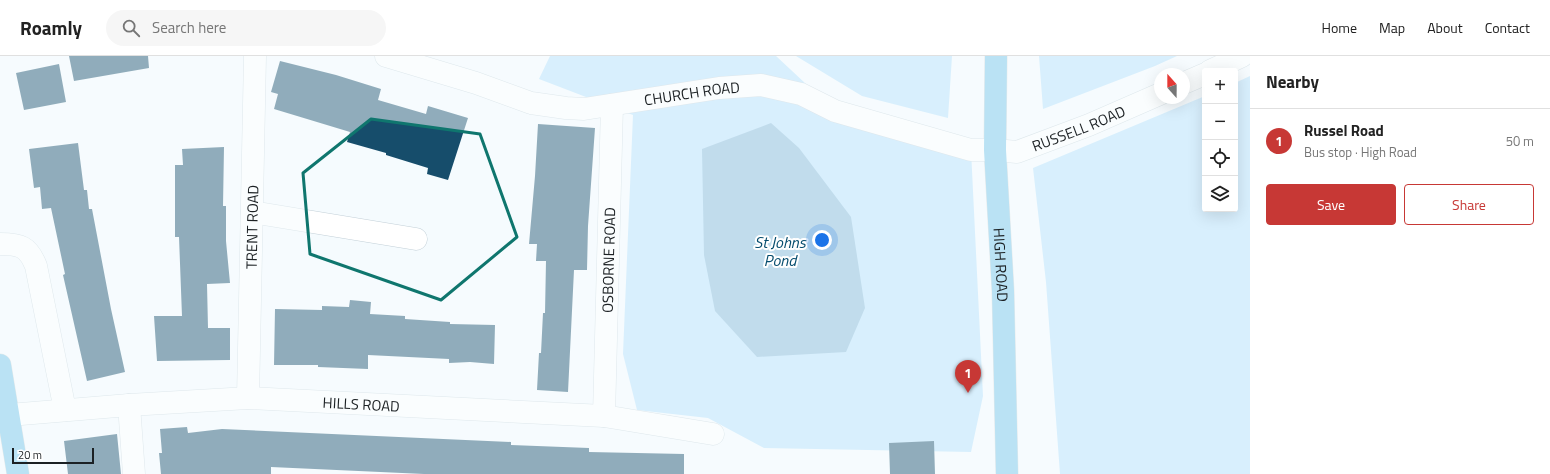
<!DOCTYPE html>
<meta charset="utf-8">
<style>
:root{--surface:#fff;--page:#f6f6f6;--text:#222;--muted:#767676;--line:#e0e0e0;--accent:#c73835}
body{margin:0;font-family:"Titillium Web",sans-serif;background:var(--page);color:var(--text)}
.controls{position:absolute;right:12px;top:12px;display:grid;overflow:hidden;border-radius:4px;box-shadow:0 4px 16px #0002}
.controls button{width:36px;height:36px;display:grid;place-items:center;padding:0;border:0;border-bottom:1px solid var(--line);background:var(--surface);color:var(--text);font:20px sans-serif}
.compass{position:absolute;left:1154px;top:12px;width:36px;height:36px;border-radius:50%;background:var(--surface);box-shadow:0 4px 16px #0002;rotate:339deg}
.scale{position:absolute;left:12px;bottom:10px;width:82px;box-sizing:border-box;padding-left:4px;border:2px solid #1c2124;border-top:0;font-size:11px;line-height:14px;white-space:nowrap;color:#1c2124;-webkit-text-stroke:3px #fff;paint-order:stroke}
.you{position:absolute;left:822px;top:184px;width:14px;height:14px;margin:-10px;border:3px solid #fff;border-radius:50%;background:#1a73e8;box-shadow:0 0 0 6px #1a73e833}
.badge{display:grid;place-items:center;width:26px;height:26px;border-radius:50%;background:var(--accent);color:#fff;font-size:13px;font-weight:700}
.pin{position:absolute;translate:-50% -33px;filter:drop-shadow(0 1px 2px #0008)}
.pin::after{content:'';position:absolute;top:21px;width:14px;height:12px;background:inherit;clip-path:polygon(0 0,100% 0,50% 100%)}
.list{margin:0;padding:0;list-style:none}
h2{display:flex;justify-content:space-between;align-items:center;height:52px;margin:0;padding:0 16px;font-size:17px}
h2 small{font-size:13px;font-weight:400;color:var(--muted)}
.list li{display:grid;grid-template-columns:26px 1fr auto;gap:12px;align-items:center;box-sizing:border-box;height:64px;padding:0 16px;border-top:1px solid var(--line)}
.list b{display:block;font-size:15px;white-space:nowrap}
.list p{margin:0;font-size:13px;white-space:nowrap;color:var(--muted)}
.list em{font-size:13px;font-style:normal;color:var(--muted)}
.actions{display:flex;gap:8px;padding:12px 16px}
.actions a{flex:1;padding:9px 0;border:1px solid var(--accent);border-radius:4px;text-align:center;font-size:14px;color:var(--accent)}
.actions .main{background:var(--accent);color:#fff}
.icon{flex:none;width:22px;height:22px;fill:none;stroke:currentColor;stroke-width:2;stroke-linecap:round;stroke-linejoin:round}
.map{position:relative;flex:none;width:1250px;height:418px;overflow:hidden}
header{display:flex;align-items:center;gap:24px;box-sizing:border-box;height:56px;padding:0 20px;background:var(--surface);border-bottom:1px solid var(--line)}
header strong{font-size:19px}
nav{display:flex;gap:22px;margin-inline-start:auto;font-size:14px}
.search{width:280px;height:36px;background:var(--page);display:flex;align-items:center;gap:10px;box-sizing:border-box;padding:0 14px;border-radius:22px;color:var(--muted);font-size:15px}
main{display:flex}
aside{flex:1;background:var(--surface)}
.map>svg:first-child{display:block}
.green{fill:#b4e0fc}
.water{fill:#80b6d8}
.building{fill:#164d6b}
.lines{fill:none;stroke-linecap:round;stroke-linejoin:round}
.minor-casing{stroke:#c3d0d8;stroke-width:23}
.major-casing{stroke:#d6d7d8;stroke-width:23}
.minor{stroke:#fff;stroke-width:22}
.major{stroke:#71c4e8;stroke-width:22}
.marked{fill:none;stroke:#0f766e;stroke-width:3;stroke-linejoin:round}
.labels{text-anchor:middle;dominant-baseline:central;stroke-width:4;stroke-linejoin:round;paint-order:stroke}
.street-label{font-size:15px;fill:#1c2124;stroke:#fff}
.water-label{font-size:16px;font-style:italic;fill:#064d6e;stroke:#fff}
</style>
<header>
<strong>Roamly</strong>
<div class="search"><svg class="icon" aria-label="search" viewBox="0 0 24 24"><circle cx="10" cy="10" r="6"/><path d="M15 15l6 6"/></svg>Search here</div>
<nav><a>Home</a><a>Map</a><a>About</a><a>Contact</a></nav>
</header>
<main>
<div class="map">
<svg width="1250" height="418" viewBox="0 0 1250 418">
<rect width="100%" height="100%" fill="#f5fbfe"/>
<!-- green -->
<path class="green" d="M550 0H776L835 55 971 94 983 340 971 396 764 392 708 362 637 354 623 298 633 59 539 23Z
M796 0H952L948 62 862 40Z
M1039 0H1177L1155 10 1043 53Z
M1250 20V418H1060L1046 226 1033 112 1205 40V153H1235V27Z"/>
<!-- water -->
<path class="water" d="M771 67 799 92 851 161 865 252 846 296 757 301 715 255 704 199 702 93Z"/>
<!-- building -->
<path class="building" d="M69 0H148L149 12 74 25Z
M280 5 336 19 381 33 378 44 426 58 428 50 468 62 448 124 427 118 428 112 386 99V97L347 86 350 76 274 53 278 38 271 36Z
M59 8 66 46 24 54 16 17Z
M538 68 595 72 588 170 587 214H574L568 336 537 334 539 297H541L543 257H545L546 205H536L537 188H529L535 120Z
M78 87 84 134H87L89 153H92L111 253 125 316 87 325 63 219 65 218 51 152 42 153 40 131 34 132 29 93Z
M224 91 223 150H226V185L230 227 207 228 208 272H230V304L157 305 154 260H182L179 181H175V109H183L182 93Z
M350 244 371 246 370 258 405 260V263L450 266V268L495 269 494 308 470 306 449 307V303L368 299V313L318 311V309H274L275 253 322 254V250L349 251Z
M187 371 188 377 222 373 511 386V389L589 392V396L684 398V418H424L271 411V418H161L159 397H162L160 373Z
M117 378 121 418H68L64 385Z
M934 385 935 418H890L889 387Z"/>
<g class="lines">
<defs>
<g id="minor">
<path id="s1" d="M386 0 476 27 531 47 566 52 584 53 719 32 761 29 801 38 835 55 971 94H995L1017 96 1089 69 1160 38"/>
<path d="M1210 15 1242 0"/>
<path d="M1184 27 1205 18"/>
<path d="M252 156 416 183"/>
<path d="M0 188C20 188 28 190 36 210L65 354"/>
<path id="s2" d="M248 342 255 0"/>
<path d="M129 349 134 418"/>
<path id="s3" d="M9 359 129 349 248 342 604 360 713 378"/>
<path id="s4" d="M604 360 612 49"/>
</g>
<g id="major">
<path id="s5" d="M996 0 995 94 1003 235 1007 418"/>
<path d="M0 309 18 418"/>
</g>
</defs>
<!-- minor casing -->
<use href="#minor" class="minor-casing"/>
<!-- major casing -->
<use href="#major" class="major-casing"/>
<!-- minor -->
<use href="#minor" class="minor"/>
<!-- major -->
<use href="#major" class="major"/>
</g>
<!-- marked area -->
<path d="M0 0H1250V418H0ZM371 63 480 78 517 181 441 244 310 198 303 117Z" fill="#f5fbfe" fill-opacity=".55" fill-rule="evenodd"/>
<path class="marked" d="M371 63 480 78 517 181 441 244 310 198 303 117Z"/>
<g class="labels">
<!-- street labels -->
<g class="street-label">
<text stroke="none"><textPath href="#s1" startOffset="315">CHURCH ROAD</textPath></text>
<text stroke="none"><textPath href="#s1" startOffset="717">RUSSELL ROAD</textPath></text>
<text stroke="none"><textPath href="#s2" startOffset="171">TRENT ROAD</textPath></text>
<text stroke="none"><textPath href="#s4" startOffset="156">OSBORNE ROAD</textPath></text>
<text stroke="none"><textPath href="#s5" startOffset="209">HIGH ROAD</textPath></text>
<text stroke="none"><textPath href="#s3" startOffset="353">HILLS ROAD</textPath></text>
</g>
<!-- water labels -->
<g class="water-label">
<text x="780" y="186">St Johns<tspan x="780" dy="18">Pond</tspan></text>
</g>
</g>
</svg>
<div class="controls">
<button>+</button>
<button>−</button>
<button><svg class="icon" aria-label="locate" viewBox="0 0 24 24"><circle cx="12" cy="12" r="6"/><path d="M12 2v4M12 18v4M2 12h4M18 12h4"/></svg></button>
<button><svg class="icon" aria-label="layers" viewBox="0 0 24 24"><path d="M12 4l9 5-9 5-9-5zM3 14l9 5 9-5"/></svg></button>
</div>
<svg class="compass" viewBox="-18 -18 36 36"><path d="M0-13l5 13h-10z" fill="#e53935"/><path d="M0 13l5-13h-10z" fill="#767676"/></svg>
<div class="scale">20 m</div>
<div class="you"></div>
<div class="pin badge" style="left:968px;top:337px">1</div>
</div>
<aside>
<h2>Nearby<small></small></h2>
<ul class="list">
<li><span class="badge">1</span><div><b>Russel Road</b><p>Bus stop · High Road</p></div><em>50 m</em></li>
</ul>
<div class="actions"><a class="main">Save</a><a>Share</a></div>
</aside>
</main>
